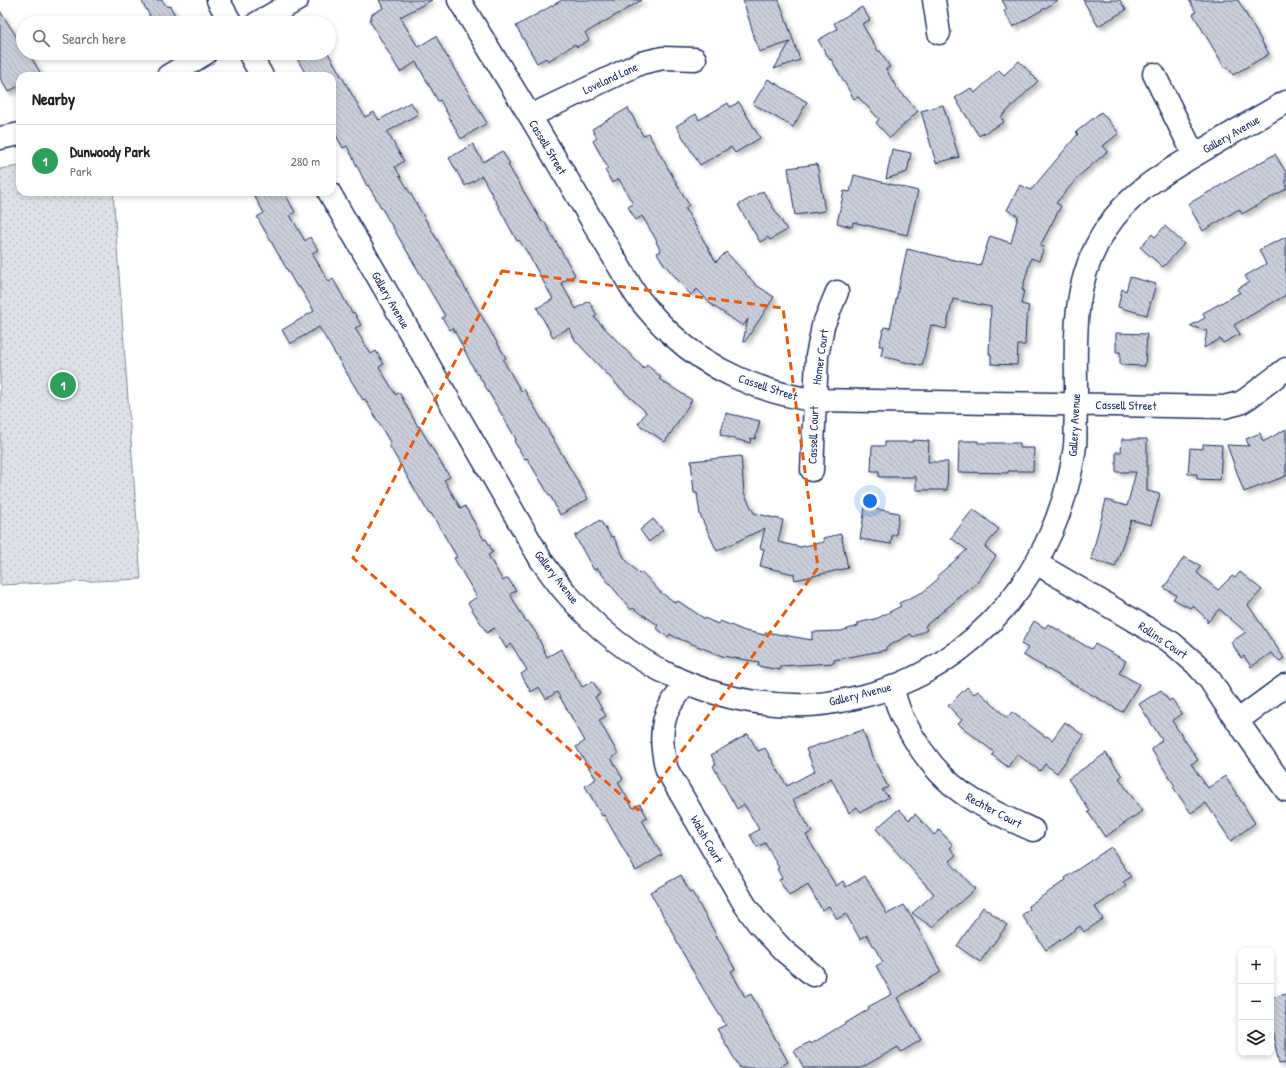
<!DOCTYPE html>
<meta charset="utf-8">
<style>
:root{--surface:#fff;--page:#f2f2f2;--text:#202124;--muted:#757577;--line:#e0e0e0;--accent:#d93025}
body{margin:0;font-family:"Patrick Hand",sans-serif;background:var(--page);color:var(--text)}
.controls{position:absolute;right:12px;bottom:12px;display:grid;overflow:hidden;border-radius:8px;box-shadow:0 2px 6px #0003}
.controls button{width:36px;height:36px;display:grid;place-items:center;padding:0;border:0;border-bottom:1px solid var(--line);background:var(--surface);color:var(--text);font:20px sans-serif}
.you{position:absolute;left:870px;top:501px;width:14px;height:14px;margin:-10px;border:3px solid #fff;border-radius:50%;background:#1a73e8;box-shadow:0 0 0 6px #1a73e833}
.badge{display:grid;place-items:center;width:26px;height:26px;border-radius:50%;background:var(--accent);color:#fff;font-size:13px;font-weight:700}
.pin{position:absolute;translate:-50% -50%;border:2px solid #fff;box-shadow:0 1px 4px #0006}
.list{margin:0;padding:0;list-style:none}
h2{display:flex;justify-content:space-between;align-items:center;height:52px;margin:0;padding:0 16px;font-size:17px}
h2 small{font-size:13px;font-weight:400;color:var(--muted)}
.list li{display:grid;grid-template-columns:26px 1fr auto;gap:12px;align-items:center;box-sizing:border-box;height:72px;padding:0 16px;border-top:1px solid var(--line)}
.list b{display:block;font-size:15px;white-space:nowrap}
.list p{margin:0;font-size:13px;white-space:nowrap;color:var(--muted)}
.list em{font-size:13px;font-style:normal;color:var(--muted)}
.icon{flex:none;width:22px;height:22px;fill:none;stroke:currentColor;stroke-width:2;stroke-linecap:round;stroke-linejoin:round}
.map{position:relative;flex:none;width:1286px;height:1068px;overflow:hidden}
.search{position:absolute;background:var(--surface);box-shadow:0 2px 6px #0003;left:16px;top:16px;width:320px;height:44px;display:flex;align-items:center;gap:10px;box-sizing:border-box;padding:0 14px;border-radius:22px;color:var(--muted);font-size:15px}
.panel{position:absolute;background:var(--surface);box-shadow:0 2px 6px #0003;left:16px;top:72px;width:320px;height:124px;border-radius:12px}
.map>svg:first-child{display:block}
.park{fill:url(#park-dots);stroke:#7c88a2}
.building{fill:url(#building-back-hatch);stroke:#1b2f5e;filter:url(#shadow)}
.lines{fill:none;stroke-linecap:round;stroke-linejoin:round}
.minor-casing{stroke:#1b2f5e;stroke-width:25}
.minor{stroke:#fff;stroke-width:22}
.marked{fill:none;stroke:#e8590c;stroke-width:3;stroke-dasharray:8 5;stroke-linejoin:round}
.labels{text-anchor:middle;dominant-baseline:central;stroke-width:3;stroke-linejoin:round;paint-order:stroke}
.street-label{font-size:12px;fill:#1b2f5e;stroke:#fff}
</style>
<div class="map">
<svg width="1286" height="1068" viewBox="0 0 1286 1068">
<defs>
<pattern id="park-dots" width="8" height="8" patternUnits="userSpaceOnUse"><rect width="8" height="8" fill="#dee1e7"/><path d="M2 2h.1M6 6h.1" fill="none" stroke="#bec1c9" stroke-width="1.8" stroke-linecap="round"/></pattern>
<pattern id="building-back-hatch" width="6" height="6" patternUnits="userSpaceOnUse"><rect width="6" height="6" fill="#caceda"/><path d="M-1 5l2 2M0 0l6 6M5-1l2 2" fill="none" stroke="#adb1be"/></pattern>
<filter id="shadow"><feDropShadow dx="3.5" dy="3.5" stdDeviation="2" flood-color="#0004"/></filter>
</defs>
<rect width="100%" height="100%" fill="#fff"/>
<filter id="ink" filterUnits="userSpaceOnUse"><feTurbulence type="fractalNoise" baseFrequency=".025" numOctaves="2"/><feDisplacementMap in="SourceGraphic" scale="8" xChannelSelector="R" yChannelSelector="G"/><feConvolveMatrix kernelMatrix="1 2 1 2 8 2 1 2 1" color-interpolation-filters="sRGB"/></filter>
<g filter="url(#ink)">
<!-- park -->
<path class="park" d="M20 166V192H113L141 579 0 585V169Z"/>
<!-- building -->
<path class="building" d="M141 0H162L167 7 170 6 179 23H137L150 16Z
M379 0H432L400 17 418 47 436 36 443 50 487 123 461 139 440 100 438 101 416 62 400 72 370 21 372 14 383 8Z
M562 0H642L585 33 589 40 577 47 575 44 548 61 546 58 537 63 516 26Z
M743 0H779L800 60 774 69 790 42 759 52Z
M1002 0H1059L1013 27 1004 11 1007 9Z
M1083 0H1120L1126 10 1098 26Z
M1189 0H1238L1269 54 1233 75 1228 67 1225 68 1193 14 1196 12Z
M862 7 870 20 862 24 878 51H880L890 67 886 69 896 87 918 111 890 138 876 123 879 119 858 97 854 99 831 59 830 60 818 40 837 29 834 23Z
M0 11 23 47V53H29L42 76H20V85L8 92 0 78Z
M294 53H328L365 117 374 112 379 120 411 102 418 114 387 132 404 161 395 167 506 358 503 360 521 391 524 389 588 499 560 515 550 495H549L527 458 525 459 514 441 516 439 478 374 477 375 453 328 450 330 442 318 445 316 368 185 367 186 347 146 343 148 332 128V76H307Z
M1019 61 1038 81 1001 117 1004 122 979 136 955 98 971 88 975 93 999 70 1004 75Z
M768 79 807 102 793 127 753 104Z
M739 102 760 138 735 153 731 147 700 165 676 126 696 114 699 120 728 103 730 107Z
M943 105 959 157 936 163 921 111Z
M628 108 643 136 648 133 689 205 685 208 716 262 726 252 756 285 774 297 745 342 743 341 748 319 743 326 712 305 697 289 691 295 664 264 657 253 661 251 656 242 657 241 642 216 636 220 628 207 633 204 619 179 612 183 605 170 608 168 593 141 597 138 592 129Z
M1101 112 1119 133 1103 146 1108 151 1079 176 1056 203 1061 206 1040 246 1044 247 1039 261 1031 258 1022 290H1024L1021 304 1029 306 1026 320 1025 345H1018L1017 365 991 364V354H989L991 307 953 299 946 329 931 325 922 366 881 356 883 346H879L884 327 890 328 907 249 980 266 990 236 1011 243 1018 216 1007 210 1020 185 1031 190 1078 134 1076 132Z
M473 144 483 162 502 151 510 164 508 165 542 222 544 221 575 275 561 283 576 309 589 301 597 315 594 317 644 369 647 365 661 377 659 379 692 400 665 442 638 424 646 412 621 389 575 340 569 328 553 337 537 308 553 299 527 252 519 240 517 241 482 176 465 186 449 158Z
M892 149 911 153 907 172 886 179Z
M1275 154 1286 173V189L1242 214 1239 209 1203 231 1188 204Z
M817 164 825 211 795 215 788 168Z
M854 175 918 191 907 235 853 222 852 227 837 223 844 191 850 192Z
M763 191 787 230 770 240 768 237 760 242 738 205Z
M252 192H284L295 212 290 215 305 241 310 237 318 250 312 253 329 282 333 279 352 313 354 312 361 325 355 328 371 354 376 351 384 364 379 367 396 395 399 392 418 427 419 426 444 468 450 477 444 480 461 509 465 506 484 540 486 539 493 552 488 555 503 581 508 578 516 591 510 594 526 622 528 621 536 633 547 657 561 649 582 687 593 681 600 694 595 697 606 716 599 720 618 754 611 758 623 779 618 782 633 808 640 804 647 817 642 820 662 855 636 871 604 815 602 816 585 786 596 779 576 747 585 741 557 692 546 699 539 687 531 692 521 674 527 670 511 644 506 648 494 628 487 633 468 603 477 597 454 558 457 557 431 513 429 514 389 445 391 444 365 399 363 400 319 327 290 344 282 330 314 311 299 286 297 287 257 217 264 213Z
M1165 226 1184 244 1163 267 1140 247 1152 234 1155 237Z
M1286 237V295L1234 325 1240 334 1223 343 1220 339 1204 348 1207 331 1190 326 1205 318 1203 313 1239 293H1240L1237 289 1249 282 1245 276 1266 264 1259 250Z
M1130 277 1156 284 1147 315 1118 307 1122 289 1126 291Z
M1116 333 1147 334 1145 366 1120 365V352H1116Z
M726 413 760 421 755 439 751 438 750 443 720 435Z
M1286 429V476L1244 492 1227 445 1249 446 1246 439 1260 433 1263 442Z
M1122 439H1147V491L1160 494 1151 525 1131 520 1115 567 1091 559 1106 500 1127 506 1136 472H1116V452H1121Z
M913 440 929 441 928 462H948L947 490H916V477H879V471H871L872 446H885V442H913Z
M959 441H978V443H1020V448H1034L1033 471H1008V473L958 472Z
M1203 444 1222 445 1220 480 1197 479V474H1188L1190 448 1203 449Z
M741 456 744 493 754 513 783 520 778 542 800 547 824 542 823 538 841 534 848 568 795 580 794 574 760 566 764 549 760 548 765 528 717 551 700 515 697 493H694L691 461Z
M865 507 899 513 896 535H892L891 544 860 539Z
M973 509 999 529 985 547 996 556 977 583 925 626 927 630 913 637 911 634 886 647V650L834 660V663L780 666V670L758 666 759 662 722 656 675 637 670 634 668 637 656 628 658 625 633 608 631 610 597 568 594 570 575 536 600 520 611 537 613 536 625 559 639 574 642 572 660 592 676 603 678 601 702 617 718 624 720 621 745 631 765 635 766 632 812 640V632L841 631 858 626V623L878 618 901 606 899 603 923 592 939 578 937 576 967 550 951 538Z
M653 519 663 530 649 542 640 530Z
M1184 557 1201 566 1197 573 1218 590 1232 576 1235 578 1240 572 1262 590 1248 605 1284 658 1280 661 1271 653 1251 667 1244 656 1241 658 1231 642 1246 632 1219 609 1207 623V619L1192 605 1190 608 1173 599 1176 595 1164 588Z
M1034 621 1045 628 1048 624 1091 649 1095 644 1126 661 1119 673 1139 684 1122 712 1023 655 1028 648 1021 644Z
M967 687 974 694 978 691 1007 718 1012 712 1046 737 1047 736 1052 740 1065 722 1084 736 1057 773 1045 764 1040 771 1017 754 1008 767 992 755 994 752 958 724 962 720 948 706Z
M1161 690 1169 701 1172 699 1182 714 1172 721 1198 760 1191 764 1208 788 1225 776 1255 823 1231 841 1206 803 1191 813 1173 787 1175 786 1151 749 1162 740 1139 704Z
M863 730 871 754 888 787 882 790 889 797 861 812 857 807 849 813 831 778 793 800 812 832 806 835 836 886 843 881 846 887 865 876 887 914 904 905 910 915H911L941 972 897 998 921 1040 901 1052 898 1047 861 1068H804L794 1051 809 1042 811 1044 869 1009 868 1007 892 994 876 966 883 962 867 935 860 939 846 914 837 919 829 906 822 910 808 885 789 896 779 880 782 878 777 869 779 868 765 843 757 847 750 835 759 829 744 804 737 809 713 766 716 764 711 755 748 734 758 751 765 748 787 786 815 771 806 749Z
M1106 753 1122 776 1119 778 1142 811 1105 837 1088 812 1090 811 1068 779Z
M899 809 909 820 915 814 934 835 939 830 953 845 950 848 956 855 949 861 975 889 932 927 912 913 934 894 876 829Z
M1111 847 1131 877 1123 882 1126 886 1095 907 1103 919 1084 932 1080 926 1046 950 1022 915 1030 909 1028 906 1066 880 1065 878Z
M681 875 690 893 692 892 700 906 735 969 731 971 745 997 751 994 788 1062 778 1068H740L717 1029 726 1025 702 987 675 939 676 938 650 892Z
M983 907 1007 925 980 962 957 946Z
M1286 994V1063L1279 1064 1271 1025V998Z"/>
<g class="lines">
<defs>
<path id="minor" d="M218 0 231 23
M459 0 530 116 636 295C647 309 658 322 671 334 709 370 762 393 814 400L1224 407 1240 403 1248 398 1286 369
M934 0 939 33
M257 23 297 0
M249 53 262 76
M1154 74 1194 155
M168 76 206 53
M530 116 641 63 663 58 695 59
M0 138 20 134
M329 192 541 560C549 571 557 583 566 593 625 662 704 704 795 705 817 706 838 702 859 697 977 670 1060 565 1075 446 1076 435 1075 423 1076 411 1077 346 1068 287 1106 229 1131 190 1167 172 1205 149 1232 133 1259 117 1286 102
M812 470 817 356 823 326 837 292
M1036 563 1172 643 1196 664 1210 680 1224 702 1286 790
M686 683C681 690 676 697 671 704 659 724 661 748 667 770L745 905 758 923 784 951 813 975
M892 688C895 697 898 708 902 717 918 749 941 781 973 800 992 812 1013 821 1033 830
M1237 721 1286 685"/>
</defs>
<!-- minor casing -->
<use href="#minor" class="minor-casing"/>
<!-- minor -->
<use href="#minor" class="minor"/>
</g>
</g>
<!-- marked area -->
<path class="marked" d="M502 271 783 308 818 568 638 810 353 558Z"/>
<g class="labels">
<!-- street labels -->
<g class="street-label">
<text transform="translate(610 78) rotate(-25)">Loveland Lane</text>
<text transform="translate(1231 134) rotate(-30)">Gallery Avenue</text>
<text transform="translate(548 147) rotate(59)">Cassell Street</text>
<text transform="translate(391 300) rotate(60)">Gallery Avenue</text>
<text transform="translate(820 357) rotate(-82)">Homer Court</text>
<text transform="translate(768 387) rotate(18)">Cassell Street</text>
<text transform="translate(1126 405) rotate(1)">Cassell Street</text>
<text transform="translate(1074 425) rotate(-87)">Gallery Avenue</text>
<text transform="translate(813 435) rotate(-88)">Cassell Court</text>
<text transform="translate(557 577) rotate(52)">Gallery Avenue</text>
<text transform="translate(1163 640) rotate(34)">Rollins Court</text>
<text transform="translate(860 694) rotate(-14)">Gallery Avenue</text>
<text transform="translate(994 810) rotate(28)">Rechter Court</text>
<text transform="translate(707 839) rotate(60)">Walsh Court</text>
</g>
</g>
</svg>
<div class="controls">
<button>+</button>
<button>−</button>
<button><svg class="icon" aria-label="layers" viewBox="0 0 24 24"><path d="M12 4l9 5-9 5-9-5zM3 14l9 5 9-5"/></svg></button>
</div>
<div class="you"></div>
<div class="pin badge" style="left:63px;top:385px;background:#2e9e5b">1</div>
<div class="search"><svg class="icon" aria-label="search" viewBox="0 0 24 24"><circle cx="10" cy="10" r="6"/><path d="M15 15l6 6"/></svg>Search here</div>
<section class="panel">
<h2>Nearby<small></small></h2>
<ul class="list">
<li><span class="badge" style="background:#2e9e5b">1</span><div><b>Dunwoody Park</b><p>Park</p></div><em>280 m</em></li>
</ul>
</section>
</div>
